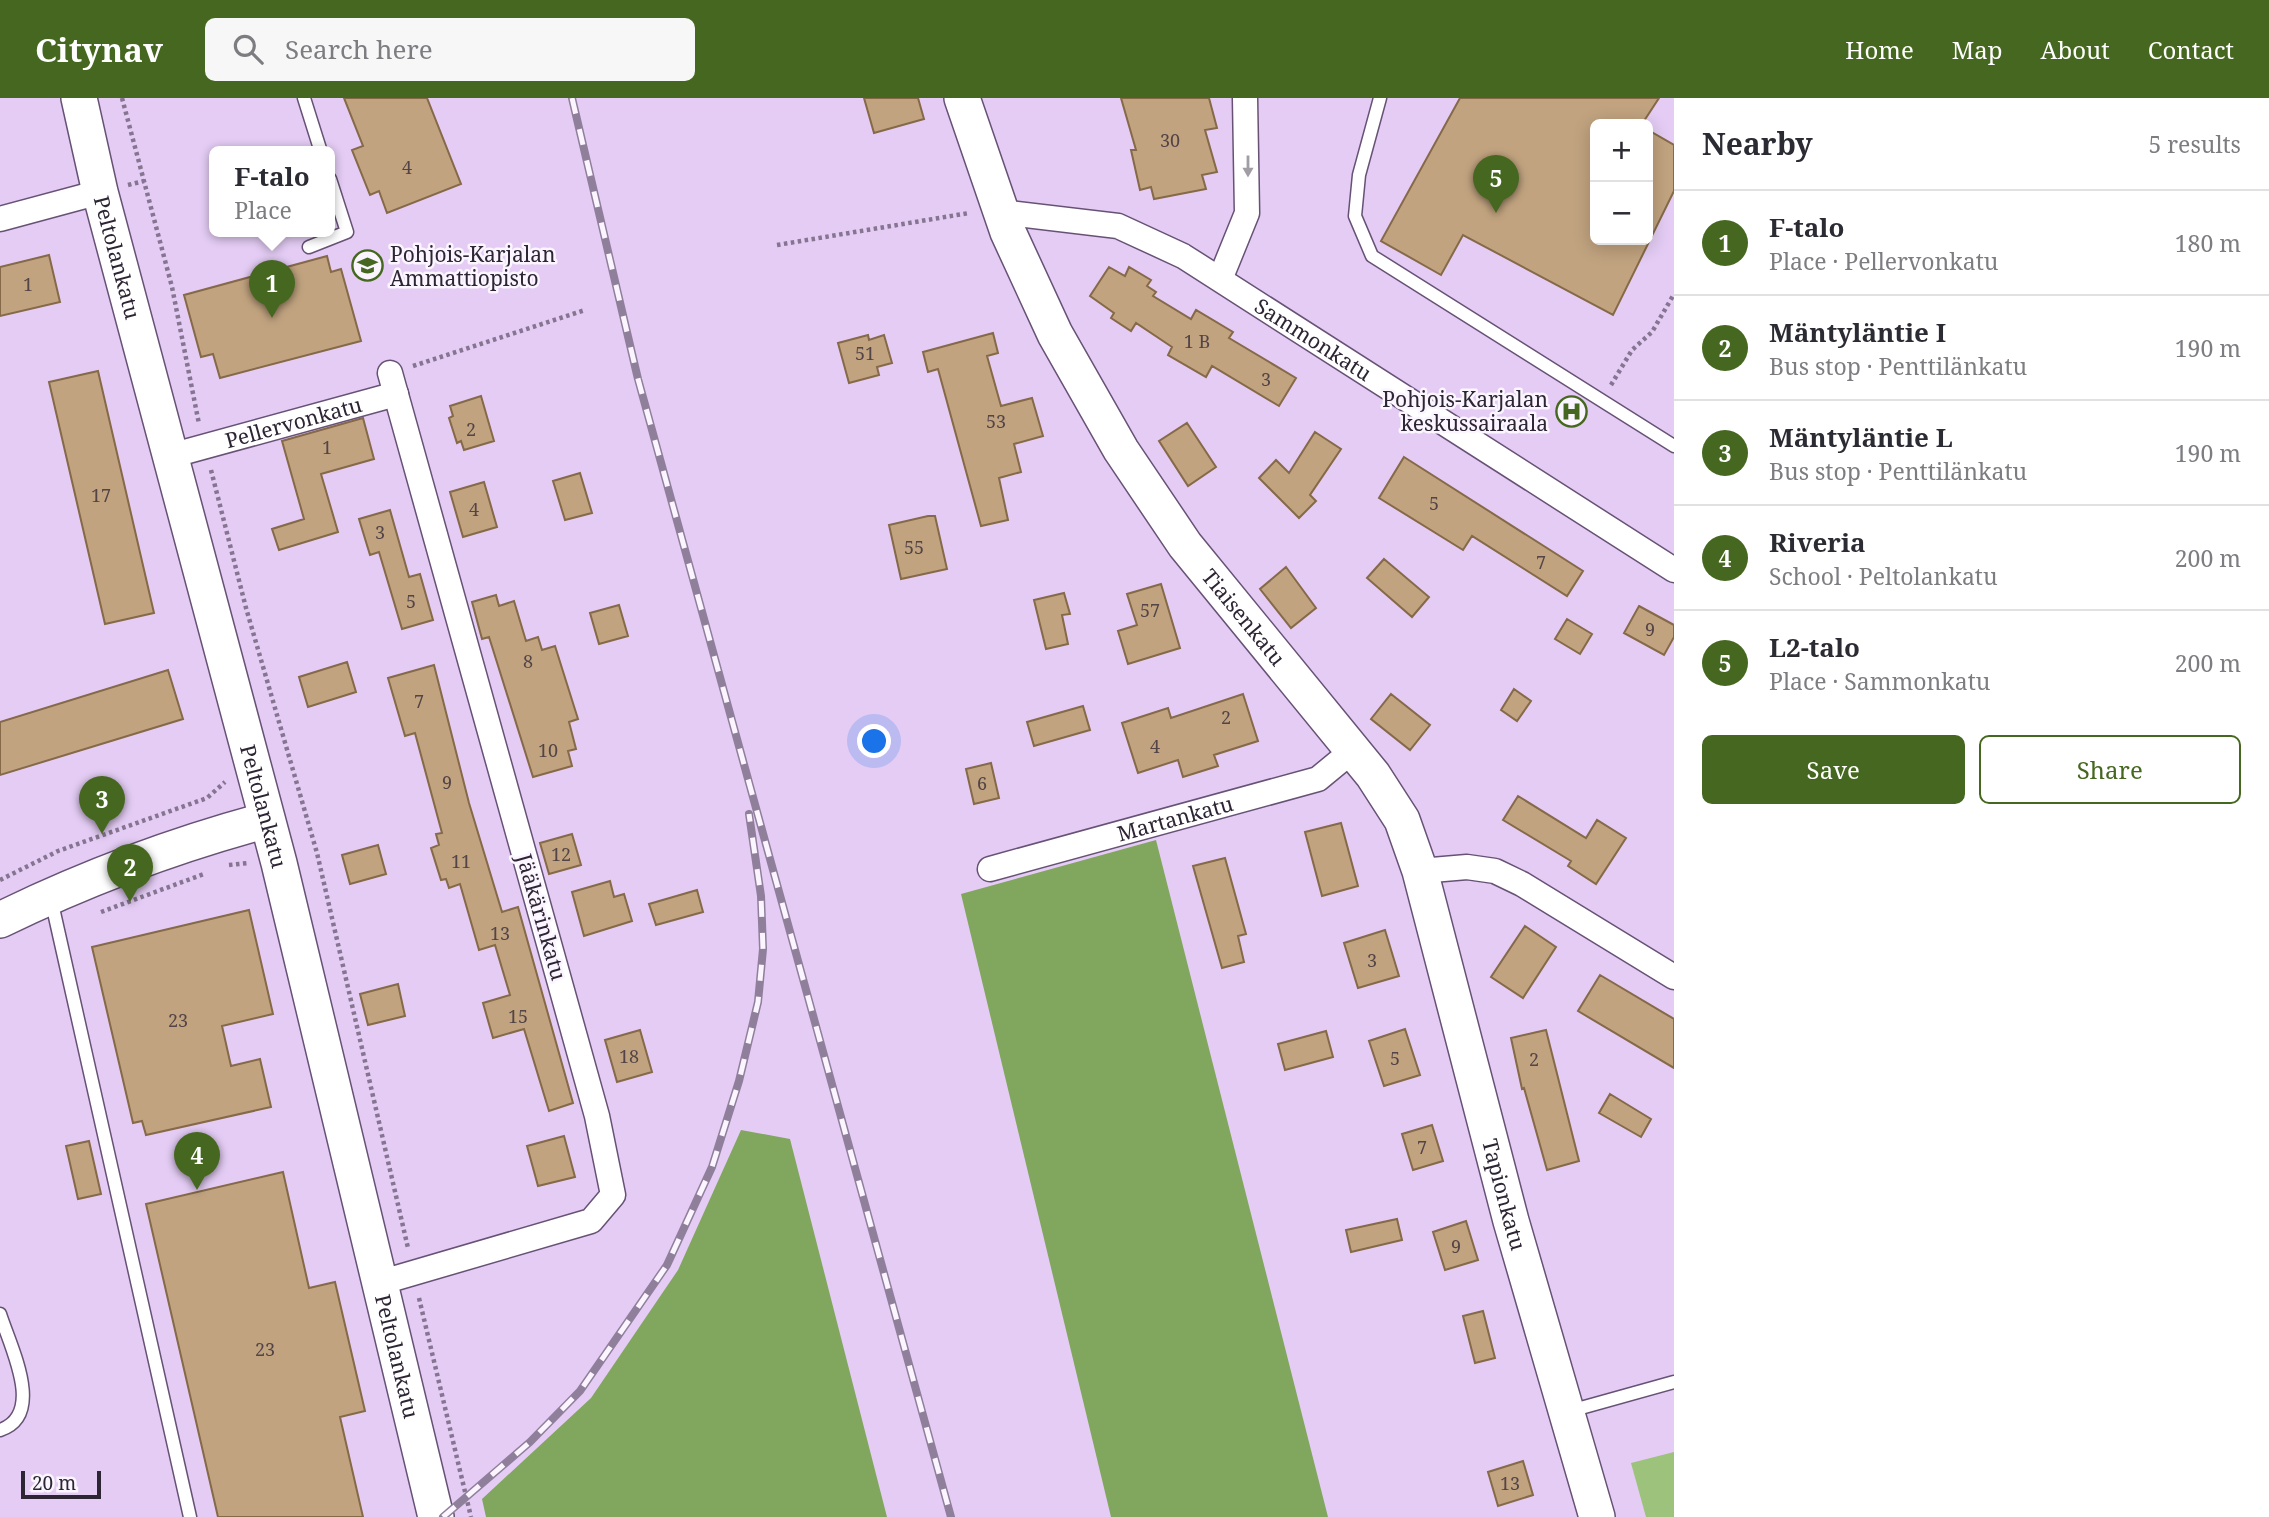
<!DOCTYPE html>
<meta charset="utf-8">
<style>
:root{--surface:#fff;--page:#f7f7f7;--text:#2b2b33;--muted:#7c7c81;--line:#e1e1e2;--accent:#45671f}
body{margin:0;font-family:"Noto Serif",serif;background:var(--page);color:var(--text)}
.controls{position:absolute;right:21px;top:21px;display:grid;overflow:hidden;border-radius:10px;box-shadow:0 4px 18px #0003}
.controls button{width:63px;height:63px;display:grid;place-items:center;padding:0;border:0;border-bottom:2px solid var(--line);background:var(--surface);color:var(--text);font:35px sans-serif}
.scale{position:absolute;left:21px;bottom:18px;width:80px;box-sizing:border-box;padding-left:7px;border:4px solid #2e2534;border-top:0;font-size:19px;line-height:24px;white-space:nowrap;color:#2e2534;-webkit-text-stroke:5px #faf5fe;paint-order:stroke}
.you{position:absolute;left:875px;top:644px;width:24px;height:24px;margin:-18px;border:5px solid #fff;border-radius:50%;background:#1a73e8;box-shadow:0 0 0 10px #1a73e833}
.badge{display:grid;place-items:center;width:46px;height:46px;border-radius:50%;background:var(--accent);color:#fff;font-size:23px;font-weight:700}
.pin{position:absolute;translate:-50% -58px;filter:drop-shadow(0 2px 4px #0008)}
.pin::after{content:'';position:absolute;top:37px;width:24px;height:21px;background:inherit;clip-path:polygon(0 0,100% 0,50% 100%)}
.popup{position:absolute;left:209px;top:48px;width:126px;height:91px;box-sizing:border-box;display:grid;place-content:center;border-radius:10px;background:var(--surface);filter:drop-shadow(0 2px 5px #0005);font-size:23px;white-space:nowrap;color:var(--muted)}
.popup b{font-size:26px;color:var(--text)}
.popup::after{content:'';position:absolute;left:50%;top:100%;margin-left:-14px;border:14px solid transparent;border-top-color:var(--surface)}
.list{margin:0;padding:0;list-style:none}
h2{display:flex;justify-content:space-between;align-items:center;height:91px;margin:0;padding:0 28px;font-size:30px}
h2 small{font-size:23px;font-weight:400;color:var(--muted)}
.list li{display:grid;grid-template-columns:46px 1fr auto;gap:21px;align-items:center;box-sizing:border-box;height:105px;padding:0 28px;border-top:2px solid var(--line)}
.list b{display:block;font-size:26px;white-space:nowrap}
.list p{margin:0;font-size:23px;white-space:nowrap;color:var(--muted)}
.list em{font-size:23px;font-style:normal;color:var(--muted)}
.actions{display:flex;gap:14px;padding:21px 28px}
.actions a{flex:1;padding:16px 0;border:2px solid var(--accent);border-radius:10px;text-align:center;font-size:24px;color:var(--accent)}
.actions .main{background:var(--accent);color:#fff}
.icon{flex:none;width:38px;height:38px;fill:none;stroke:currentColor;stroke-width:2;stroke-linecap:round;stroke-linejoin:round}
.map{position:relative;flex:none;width:1674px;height:1419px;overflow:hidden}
header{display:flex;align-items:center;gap:42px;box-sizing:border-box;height:98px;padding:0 35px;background:var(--accent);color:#fff}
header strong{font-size:33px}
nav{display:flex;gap:38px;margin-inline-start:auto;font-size:24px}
.search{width:490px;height:63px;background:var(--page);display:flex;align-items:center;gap:18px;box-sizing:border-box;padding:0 24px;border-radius:10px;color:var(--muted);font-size:26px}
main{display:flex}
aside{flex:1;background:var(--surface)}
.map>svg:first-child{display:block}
.green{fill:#9cc27b}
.forest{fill:#80a75d}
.building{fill:#c1a37f;stroke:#856948;stroke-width:2}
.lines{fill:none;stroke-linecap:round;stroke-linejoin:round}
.lane-casing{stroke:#675275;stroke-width:15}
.street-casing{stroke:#675275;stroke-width:27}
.secondary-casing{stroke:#675275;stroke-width:38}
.path{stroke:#857590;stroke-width:4.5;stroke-dasharray:3.5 3.5;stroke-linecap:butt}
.lane{stroke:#fff;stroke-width:12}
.street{stroke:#fff;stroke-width:24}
.secondary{stroke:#fff;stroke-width:35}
.rail-casing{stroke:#907f9b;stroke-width:8}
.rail{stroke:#faf5fe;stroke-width:5;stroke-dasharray:16;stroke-linecap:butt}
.oneway{fill:#a19da4}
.labels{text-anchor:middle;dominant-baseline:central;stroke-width:5;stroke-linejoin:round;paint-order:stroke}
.number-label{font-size:18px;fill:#534447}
.poi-label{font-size:21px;fill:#2e2534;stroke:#faf5fe;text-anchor:start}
.street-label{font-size:21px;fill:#2e2534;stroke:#faf5fe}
</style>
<header>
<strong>Citynav</strong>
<div class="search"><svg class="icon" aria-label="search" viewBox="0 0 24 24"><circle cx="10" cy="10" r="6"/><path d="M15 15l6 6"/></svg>Search here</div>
<nav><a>Home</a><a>Map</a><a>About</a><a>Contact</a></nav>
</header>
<main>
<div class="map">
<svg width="1674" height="1419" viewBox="0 0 1674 1419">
<rect width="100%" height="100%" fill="#e4ccf4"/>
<!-- green -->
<path class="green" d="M1674 1354V1419H1646L1631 1365Z"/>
<!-- forest -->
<path class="forest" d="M1156 742 1328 1419H1111L961 796Z
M741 1032 790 1041 887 1419H486L482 1401 591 1300 678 1172Z"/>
<!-- building -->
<path class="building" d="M344 0H427L461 86 387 115 379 93 370 97 352 52 363 48Z
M864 0H918L924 21 874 35Z
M1121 0H1209L1217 30 1205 32 1217 74 1202 77 1206 91 1154 101 1151 89 1140 92 1131 52H1136Z
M1460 0H1659L1642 26H1595V142H1648V32L1674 47V93L1613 217 1463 137 1441 177 1381 143Z
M49 157 60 204 0 218V169Z
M327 158 331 174 341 171 361 243 220 280 213 256 201 259 184 197Z
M1109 169 1125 178 1129 169 1151 182 1147 188 1156 194 1153 198 1191 221 1196 212 1233 234 1229 240 1296 280 1279 308 1212 268 1206 279 1168 257 1172 249 1136 225 1131 233 1111 220 1114 215 1090 198Z
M993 235 998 255 987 258 1001 308 1032 300 1043 338 1014 346 1021 374 999 380 1008 422 981 428 938 271 928 274 923 254Z
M868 237 869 242 884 237 892 265 877 269 879 277 849 285 838 245Z
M98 273 154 515 105 526 49 284Z
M481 298 494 343 464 352 461 343 457 345 449 320 453 318 450 308Z
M363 320 374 361 321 376 338 434 279 452 272 431 304 421 282 343Z
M1187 325 1216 369 1188 388 1159 343Z
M1315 334 1341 351 1310 397 1316 403 1299 420 1259 380 1276 362 1289 375Z
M1404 359 1583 473 1567 498 1472 438 1463 452 1379 400Z
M580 375 592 415 565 422 553 383Z
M484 384 497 429 463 439 450 394Z
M390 412 409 479 420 476 433 522 402 531 379 454 370 457 359 421Z
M928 418H935L947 471 901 481 889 427Z
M1384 461 1429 499 1412 519 1367 480Z
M1286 469 1316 510 1291 530 1260 491Z
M1161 486 1180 550 1128 566 1118 533 1137 527 1127 496Z
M1064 495 1070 516 1062 517 1068 546 1046 551 1034 502Z
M496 497 499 508 514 503 526 543 538 539 542 552 555 548 578 621 569 624 576 651 568 653 572 668 533 679 489 539 482 541 472 504Z
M619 507 628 538 599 546 590 515Z
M1639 508 1674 527V539L1664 557 1624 535Z
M1567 521 1592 536 1580 556 1555 541Z
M347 564 356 594 308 609 299 579Z
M434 567 469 705 502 814 518 809 573 1005 549 1013 524 931 493 940 483 905 510 897 495 847 479 852 460 786 449 790 446 781 441 782 431 750 439 747 436 736 442 735 415 635 405 638 388 580Z
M168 572 183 621 0 677V624Z
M1514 591 1531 603 1517 623 1501 612Z
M1243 596 1258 643 1214 657 1218 668 1183 679 1178 662 1138 675 1122 625 1168 610 1171 620Z
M1391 596 1430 627 1410 652 1371 621Z
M1083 608 1090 632 1034 648 1027 624Z
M991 665 999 700 974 706 966 671Z
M1518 698 1586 740 1597 722 1626 740 1596 786 1568 768 1571 763 1503 722Z
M1341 725 1358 788 1322 798 1305 734Z
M572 736 581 767 549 776 540 745Z
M378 747 386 776 350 786 342 757Z
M1225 760 1246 836 1238 838 1244 864 1222 870 1193 768Z
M610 783 614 799 624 796 632 823 584 838 572 794Z
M697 792 703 814 656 827 649 806Z
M249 812 273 916 222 928 231 968 260 961 271 1009 146 1037 142 1023 133 1025 92 849Z
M1525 828 1556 849 1523 900 1491 879Z
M1385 832 1399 878 1358 890 1344 845Z
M1600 877 1674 921V970L1578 913Z
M398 886 405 918 368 927 360 896Z
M1405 931 1420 977 1384 988 1369 943Z
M640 932 652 974 617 984 605 942Z
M1546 932 1579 1063 1547 1072 1524 990 1522 991 1511 940Z
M1326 933 1333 959 1285 972 1278 946Z
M1610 996 1651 1021 1641 1039 1599 1015Z
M1432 1027 1443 1063 1413 1072 1402 1036Z
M564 1038 575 1079 538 1088 527 1048Z
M89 1043 101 1096 78 1101 66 1048Z
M283 1074 309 1190 335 1184 365 1313 340 1319 363 1419H218L146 1106Z
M1397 1121 1402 1142 1351 1154 1346 1132Z
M1466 1123 1478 1162 1445 1172 1433 1134Z
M1483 1213 1495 1260 1475 1265 1463 1218Z
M1523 1363 1533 1397 1498 1408 1488 1374Z"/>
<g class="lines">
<defs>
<path id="lane" d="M304 0 321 54
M1380 0 1359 77 1355 118 1372 158 1674 348
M309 149 347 134 330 81
M51 801 190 1419
M0 1216C10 1248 46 1317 0 1332
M1570 1313 1674 1284"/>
<g id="street">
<path id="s1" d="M1000 114 1118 128 1183 158 1674 472"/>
<path d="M0 121 100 94"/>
<path d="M1221 179 1247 115 1245 0"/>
<path id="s2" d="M170 358 396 296"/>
<path id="s3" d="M990 771 1318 681 1352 653"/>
<path d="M1420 773 1467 769 1495 773 1522 786 1674 879"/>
<path d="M379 1185 591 1123 613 1097 597 1018 390 275"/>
</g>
<g id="secondary">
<path id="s4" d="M79 0 100 94 279 765 436 1419"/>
<path id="s5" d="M962 0 1008 134 1055 236 1121 352 1185 447 1373 677 1402 722 1420 773 1511 1123 1597 1419"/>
<path d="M0 822C86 780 174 747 267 722"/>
</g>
</defs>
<!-- lane casing -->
<use href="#lane" class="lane-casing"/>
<!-- street casing -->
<use href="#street" class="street-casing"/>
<!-- secondary casing -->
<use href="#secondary" class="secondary-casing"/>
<!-- path -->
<path class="path" d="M122 0 172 189 199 326
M128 87 144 83
M777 147 969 115
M413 268 585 212
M1611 287 1632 252 1652 234 1674 196
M211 372 246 510 317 755 408 1150
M229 767 248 765
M0 782 58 753 207 700 225 684
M101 814 204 776
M419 1200 471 1419"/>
<!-- lane -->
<use href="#lane" class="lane"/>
<!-- street -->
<use href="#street" class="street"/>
<!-- secondary -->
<use href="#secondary" class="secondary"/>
<defs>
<path id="rail" d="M572 0 638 281 951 1419
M443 1419 530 1344 580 1293 667 1167 712 1069 739 983 758 904 763 851 761 798 749 716"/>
</defs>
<!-- rail casing -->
<use href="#rail" class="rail-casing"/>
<!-- rail -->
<use href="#rail" class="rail"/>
</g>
<!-- one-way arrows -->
<defs><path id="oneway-solid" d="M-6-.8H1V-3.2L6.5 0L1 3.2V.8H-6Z" transform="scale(1.75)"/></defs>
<use class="oneway" href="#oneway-solid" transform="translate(1248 68) rotate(90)"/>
<!-- icons -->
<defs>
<symbol id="school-ring" viewBox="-11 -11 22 22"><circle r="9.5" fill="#faf5fe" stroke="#45671f" stroke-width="1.5"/><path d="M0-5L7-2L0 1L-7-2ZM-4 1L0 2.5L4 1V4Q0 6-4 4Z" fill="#45671f"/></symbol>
<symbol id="hospital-ring" viewBox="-11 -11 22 22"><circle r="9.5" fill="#faf5fe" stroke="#45671f" stroke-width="1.5"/><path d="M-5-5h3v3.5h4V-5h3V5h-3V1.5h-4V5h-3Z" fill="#45671f"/></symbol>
</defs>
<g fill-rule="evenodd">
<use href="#school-ring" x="350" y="150" width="35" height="35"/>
<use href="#hospital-ring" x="1554" y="296" width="35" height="35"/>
</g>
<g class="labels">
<!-- number labels -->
<g class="number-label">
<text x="1170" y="42">30</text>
<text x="407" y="69">4</text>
<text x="28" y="186">1</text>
<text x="1197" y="243">1 B</text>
<text x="865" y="255">51</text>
<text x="1266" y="281">3</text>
<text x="996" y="323">53</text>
<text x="471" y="331">2</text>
<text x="327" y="349">1</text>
<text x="101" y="397">17</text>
<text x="1434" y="405">5</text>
<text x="474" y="411">4</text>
<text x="380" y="434">3</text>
<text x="914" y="449">55</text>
<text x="1541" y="464">7</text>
<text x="411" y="503">5</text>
<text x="1150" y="512">57</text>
<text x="1650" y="531">9</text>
<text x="528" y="563">8</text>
<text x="419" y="603">7</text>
<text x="1226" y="619">2</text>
<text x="1155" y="648">4</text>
<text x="548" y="652">10</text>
<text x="447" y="684">9</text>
<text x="982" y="685">6</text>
<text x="561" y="756">12</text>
<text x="461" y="763">11</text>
<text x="500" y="835">13</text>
<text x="1372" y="862">3</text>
<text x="518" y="918">15</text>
<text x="178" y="922">23</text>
<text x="629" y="958">18</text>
<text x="1395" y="960">5</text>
<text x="1534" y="961">2</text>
<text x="1422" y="1049">7</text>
<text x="1456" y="1148">9</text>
<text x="265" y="1251">23</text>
<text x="1510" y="1385">13</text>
</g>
<!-- poi labels -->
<g class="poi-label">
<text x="390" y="156">Pohjois-Karjalan<tspan x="390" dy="24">Ammattiopisto</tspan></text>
<text x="1548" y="301" text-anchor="end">Pohjois-Karjalan<tspan x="1548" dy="24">keskussairaala</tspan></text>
</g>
<!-- street labels -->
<g class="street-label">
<text stroke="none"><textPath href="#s4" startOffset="164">Peltolankatu</textPath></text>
<text stroke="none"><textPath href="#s1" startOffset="345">Sammonkatu</textPath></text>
<text stroke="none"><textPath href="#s2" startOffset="128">Pellervonkatu</textPath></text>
<text stroke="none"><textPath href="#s5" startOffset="595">Tiaisenkatu</textPath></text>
<text stroke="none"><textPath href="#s4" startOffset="732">Peltolankatu</textPath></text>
<text stroke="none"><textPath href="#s3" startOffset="192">Martankatu</textPath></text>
<text transform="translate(542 819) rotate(74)">Jääkärinkatu</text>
<text stroke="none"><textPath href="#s5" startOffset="1241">Tapionkatu</textPath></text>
<text stroke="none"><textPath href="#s4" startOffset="1298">Peltolankatu</textPath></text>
</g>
</g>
</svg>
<div class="controls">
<button>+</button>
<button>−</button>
</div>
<div class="scale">20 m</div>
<div class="you"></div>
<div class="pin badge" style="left:272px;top:220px">1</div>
<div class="popup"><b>F-talo</b>Place</div>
<div class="pin badge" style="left:130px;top:804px">2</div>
<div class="pin badge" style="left:102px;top:736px">3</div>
<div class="pin badge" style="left:197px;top:1092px">4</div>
<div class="pin badge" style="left:1496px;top:115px">5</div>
</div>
<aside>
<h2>Nearby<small>5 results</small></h2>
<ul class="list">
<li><span class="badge">1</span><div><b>F-talo</b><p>Place · Pellervonkatu</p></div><em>180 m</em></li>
<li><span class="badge">2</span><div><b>Mäntyläntie I</b><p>Bus stop · Penttilänkatu</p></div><em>190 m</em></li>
<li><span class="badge">3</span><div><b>Mäntyläntie L</b><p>Bus stop · Penttilänkatu</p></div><em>190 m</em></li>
<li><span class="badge">4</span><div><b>Riveria</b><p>School · Peltolankatu</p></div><em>200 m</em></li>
<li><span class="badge">5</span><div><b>L2-talo</b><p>Place · Sammonkatu</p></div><em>200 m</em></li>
</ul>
<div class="actions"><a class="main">Save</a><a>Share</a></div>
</aside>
</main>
